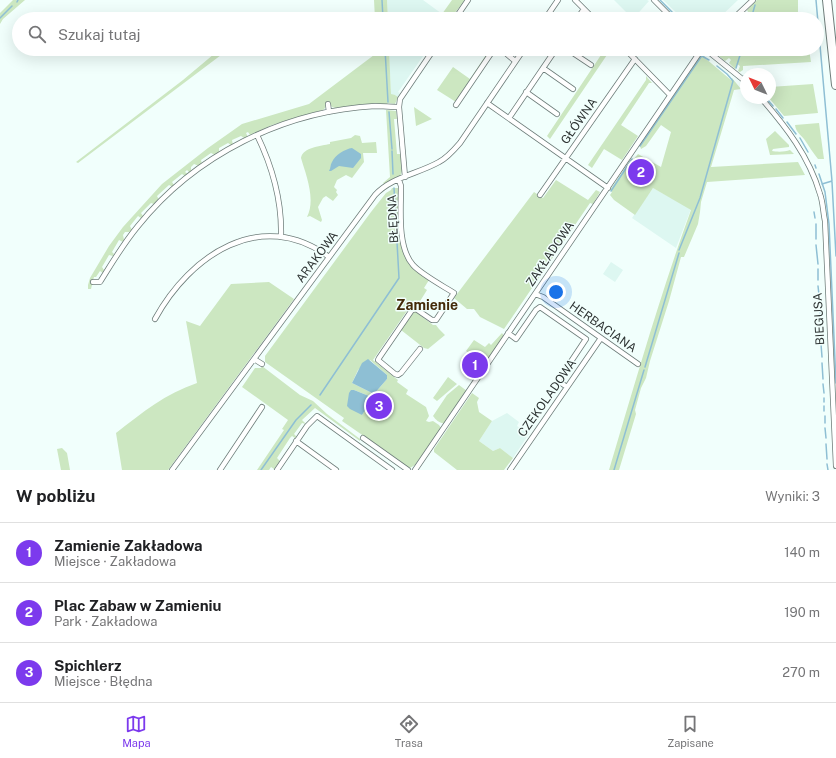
<!DOCTYPE html>
<html lang="pl">
<meta charset="utf-8">
<style>
:root{--surface:#fff;--page:#f2f2f2;--text:#202124;--muted:#757577;--line:#e0e0e0;--accent:#7c3aed}
body{margin:0;font-family:"Public Sans",sans-serif;background:var(--page);color:var(--text)}
.compass{position:absolute;left:740px;top:68px;width:36px;height:36px;border-radius:50%;background:var(--surface);box-shadow:0 4px 16px #0002;rotate:313deg}
.you{position:absolute;left:556px;top:292px;width:14px;height:14px;margin:-10px;border:3px solid #fff;border-radius:50%;background:#1a73e8;box-shadow:0 0 0 6px #1a73e833}
.badge{display:grid;place-items:center;width:26px;height:26px;border-radius:50%;background:var(--accent);color:#fff;font-size:13px;font-weight:700}
.pin{position:absolute;translate:-50% -50%;border:2px solid #fff;box-shadow:0 1px 4px #0006}
.list{margin:0;padding:0;list-style:none}
h2{display:flex;justify-content:space-between;align-items:center;height:52px;margin:0;padding:0 16px;font-size:17px}
h2 small{font-size:13px;font-weight:400;color:var(--muted)}
.list li{display:grid;grid-template-columns:26px 1fr auto;gap:12px;align-items:center;box-sizing:border-box;height:60px;padding:0 16px;border-top:1px solid var(--line)}
.list b{display:block;font-size:15px;white-space:nowrap}
.list p{margin:0;font-size:13px;white-space:nowrap;color:var(--muted)}
.list em{font-size:13px;font-style:normal;color:var(--muted)}
.icon{flex:none;width:22px;height:22px;fill:none;stroke:currentColor;stroke-width:2;stroke-linecap:round;stroke-linejoin:round}
.map{position:relative;flex:none;width:836px;height:470px;overflow:hidden}
.search{position:absolute;background:var(--surface);box-shadow:0 4px 16px #0002;left:12px;right:12px;top:12px;height:44px;display:flex;align-items:center;gap:10px;box-sizing:border-box;padding:0 14px;border-radius:22px;color:var(--muted);font-size:15px}
.sheet{height:232px;background:var(--surface)}
nav{display:flex;justify-content:space-around;align-items:center;box-sizing:border-box;height:56px;border-top:1px solid var(--line);background:var(--surface);font-size:11px;color:var(--muted)}
nav a{display:grid;justify-items:center;gap:2px}
nav .on{color:var(--accent)}
.map>svg:first-child{display:block}
.built{fill:#ddf7f1}
.green{fill:#cce7c1;fill-rule:evenodd}
.water{fill:#8ebfd4}
.lines{fill:none;stroke-linecap:round;stroke-linejoin:round}
.stream{stroke:#8ebfd4;stroke-width:1.5}
.minor-casing{stroke:#6e7d7a;stroke-width:6}
.motorway-casing{stroke:#6e7d7a;stroke-width:10}
.minor{stroke:#fff;stroke-width:4.5}
.motorway{stroke:#fff;stroke-width:8}
.labels{text-anchor:middle;dominant-baseline:central;stroke-width:3;stroke-linejoin:round;paint-order:stroke}
.street-label{font-size:12px;fill:#2e3433;stroke:#f1fffc}
.quarter-label{font-size:14px;font-weight:bold;fill:#432a08;stroke:#f1fffc}
</style>
<div class="map">
<svg width="836" height="470" viewBox="0 0 836 470">
<rect width="100%" height="100%" fill="#f1fffc"/>
<!-- built -->
<path class="built" d="M387 0H423L449 19H388Z
M614 0H647L649 1 633 19Z
M663 0H738L718 19H683Z
M389 49H428L398 92 400 93 398 97 395 95H391Z
M653 188 691 209 676 248 632 218Z
M611 262 623 270 615 282 603 274Z
M507 413 519 422 517 426 529 434 513 458 500 448 493 451 479 441 492 421Z"/>
<!-- green -->
<path class="green" d="M13 0H25L3 19 0 24V13Z
M374 0H387L388 19H375Z
M452 0H465L450 19 442 14Z
M757 0H798V19H743L748 12 747 10Z
M220 49H229L78 163 76 162 183 80Z
M377 49H389L391 94 395 95 398 97 395 104 388 103 387 104H367L336 108 332 107 330 104H326L325 108 323 110 272 125 250 135 248 132 246 133 248 137 244 138 241 136 232 140 233 145H231L228 143 219 148V152L215 155 211 153 201 160 202 164 199 166 194 164 191 167V171L190 173 187 170 185 172 188 174 185 176 182 174 172 182 174 185 173 187 169 185 157 196 159 200 154 204 151 203 141 213 143 216 141 218 138 216 130 226 132 230 129 232H125L123 235 124 240 123 242 119 240 112 252 114 254 113 256 109 255 102 267 104 270 103 273 100 271 96 277H94L91 289H88V285L90 278 109 246 123 227 162 184 208 148 242 124 309 104 374 55 377 53Z
M490 49H492L456 102 437 90 453 67 470 79Z
M605 49H611L550 139 547 136Z
M717 49H809L811 62 743 66V70L740 72 738 71 740 66 737 64 735 69 729 63 731 60 729 58 725 61 719 56 722 53Z
M704 55 705 58 731 80 732 78 741 89 734 90 711 167 798 162 805 175 707 182 701 202 700 212 698 224 684 257H681L669 301 650 361 646 378 641 388 635 410 636 414 619 470H609C635 383 660 295 691 210L653 188 635 215 614 200 610 195 612 192 610 190 631 159H634L638 154 661 167 671 132 661 125 646 146 641 149 640 146 700 56Z
M646 76 652 83H649L621 125 638 136 622 160 604 149 592 168 588 165 646 80Z
M813 84 818 113 784 116 769 98 770 87Z
M414 107 432 119 416 126Z
M386 110 396 111 397 119H394L397 154H401L402 171 400 177 384 184 383 183 390 177Z
M819 123 824 159H818C813 153 809 146 804 139 800 134 796 132 795 125Z
M775 131 789 145V147L773 149 772 151C777 152 785 152 790 150L794 154 770 155 766 139Z
M355 135 360 136 362 143 376 142 377 153H363L364 162 352 178 346 175 337 180 334 187 337 190 336 192 338 195 333 201 326 196 323 198 318 207 322 220 321 222 310 216 307 217C316 199 306 175 301 158 303 147 321 146 330 144V142L351 138Z
M556 180 588 200 596 190 600 192 593 204 590 203 504 329 480 317 474 309H467L454 298 534 192 543 198Z
M392 188H399L406 257 413 269 429 280 424 288 427 290 417 306 411 305 373 360 398 380 397 382 408 390 406 394 426 407 429 416 426 421 429 422 433 421 439 425 441 428 415 465 410 468 406 467 400 461 342 421 344 418 265 362V356L371 212 386 193 391 190ZM370 360 387 375V379L374 394 352 383 358 370ZM351 390H354L369 396 371 399 362 415Z
M269 282 294 299 168 470H122L116 433C143 412 165 394 197 383L186 321 200 326 231 284Z
M413 312H416L433 325H436L439 329 445 335 428 349 424 348 401 330Z
M502 333 504 336 484 365 466 351 474 340 485 347 489 343 491 345Z
M262 366 300 395 313 401 327 414 360 439V441L315 408 302 420 306 424 302 423 294 434 297 437 295 438 292 436 290 438 277 458 280 461 274 469 271 467 269 470H257L284 430 282 429 288 420 242 387 255 368H261Z
M448 377 457 384 437 401 433 398Z
M459 385 467 391 445 423C440 424 436 420 433 416L447 395Z
M472 393 479 398 477 402 479 412 492 421 479 441 493 451 500 448 513 458 504 470H457L434 452V449Z
M62 448 67 453 70 470H61L57 449Z"/>
<!-- water -->
<path class="water" d="M352 148 361 154V158L353 168 339 166 331 171H329C331 168 330 165 332 162 335 155 345 149 352 148Z
M368 359 387 375V379L374 394 352 383 362 363Z
M351 390H354L369 396 370 397 369 404 362 415 350 409 347 406 349 393Z"/>
<g class="lines">
<!-- stream -->
<path class="stream" d="M382 0 383 19
M660 0 679 19
M816 0 832 181 822 184
M17 2 18 0
M0 18 12 6
M751 19 755 5
M385 49 388 102
M736 68 742 49
M744 76 746 78
M766 98 773 106
M776 109 783 118
M389 112 392 149
M787 122 796 134
M800 138 808 152
M640 146 701 57 702 56 709 60
M392 151 393 174
M815 165 816 168
M819 174 825 192 829 224 836 383
M832 182 836 256
M611 191 632 159
M814 212 815 218
M816 224V239
M816 245 818 264
M679 250 700 198 733 81 727 74 717 66
M818 269V280
M818 286 820 304
M820 308 821 338
M821 344 822 357
M822 363 823 379
M645 367 679 253
M823 384 824 393
M320 395 399 278 394 188
M824 398V402
M824 406V411
M825 416V423
M825 428 826 438
M826 444 827 459
M827 464 828 470
M261 470 296 420 311 405
M614 470 644 370"/>
<defs>
<path id="minor" d="M575 0 594 19
M654 0 673 19
M455 19 468 0
M545 19 558 0
M577 19 584 9
M733 19 753 0
M501 49 515 61
M567 49 591 65
M625 49 670 95
M705 49 746 82
M543 68 573 89
M526 92 557 114
M761 98C786 127 809 156 820 194 823 202 823 212 825 221L836 466
M487 103 608 188
M328 104 329 112
M456 105 494 49
M509 118 556 49
M257 135C272 166 282 201 281 236
M405 177 399 107 400 99 434 49
M399 180 401 186C401 209 397 247 413 265 421 274 443 286 454 293L436 320H432L416 309 412 310 379 358 378 360 395 374 398 375 401 373 420 349
M540 195 635 59
M93 282H100C112 263 123 244 138 226 195 155 283 111 375 106 383 106 391 107 399 107
M535 294 543 297 638 364
M155 319C190 255 261 207 329 257
M508 333 516 339 536 310 540 307 586 339 558 381 567 387
M254 359 262 364
M363 438 408 470
M296 441 336 470
M172 470 375 195C391 177 418 174 439 162 447 158 454 150 460 143L524 49
M220 470 262 407
M277 470 307 426 317 416 392 470
M415 470 702 49
M510 470 601 338"/>
<path id="motorway" d="M827 0 836 85"/>
</defs>
<!-- minor casing -->
<use href="#minor" class="minor-casing"/>
<!-- motorway casing -->
<use href="#motorway" class="motorway-casing"/>
<!-- minor -->
<use href="#minor" class="minor"/>
<!-- motorway -->
<use href="#motorway" class="motorway"/>
</g>
<g class="labels">
<!-- street labels -->
<g class="street-label">
<text transform="translate(579 121) rotate(-55)">GŁÓWNA</text>
<text transform="translate(393 219) rotate(-93)">BŁĘDNA</text>
<text transform="translate(550 254) rotate(-56)">ZAKŁADOWA</text>
<text transform="translate(317 257) rotate(-53)">ARAKOWA</text>
<text transform="translate(819 319) rotate(-93)">BIEGUSA</text>
<text transform="translate(603 327) rotate(35)">HERBACIANA</text>
<text transform="translate(547 398) rotate(-55)">CZEKOLADOWA</text>
</g>
<!-- quarter labels -->
<g class="quarter-label">
<text x="427" y="305">Zamienie</text>
</g>
</g>
</svg>
<svg class="compass" viewBox="-18 -18 36 36"><path d="M0-13l5 13h-10z" fill="#e53935"/><path d="M0 13l5-13h-10z" fill="#757577"/></svg>
<div class="you"></div>
<div class="pin badge" style="left:475px;top:365px">1</div>
<div class="pin badge" style="left:641px;top:172px">2</div>
<div class="pin badge" style="left:379px;top:406px">3</div>
<div class="search"><svg class="icon" aria-label="search" viewBox="0 0 24 24"><circle cx="10" cy="10" r="6"/><path d="M15 15l6 6"/></svg>Szukaj tutaj</div>
</div>
<section class="sheet">
<h2>W pobliżu<small>Wyniki: 3</small></h2>
<ul class="list">
<li><span class="badge">1</span><div><b>Zamienie Zakładowa</b><p>Miejsce · Zakładowa</p></div><em>140 m</em></li>
<li><span class="badge">2</span><div><b>Plac Zabaw w Zamieniu</b><p>Park · Zakładowa</p></div><em>190 m</em></li>
<li><span class="badge">3</span><div><b>Spichlerz</b><p>Miejsce · Błędna</p></div><em>270 m</em></li>
</ul>
</section>
<nav>
<a class="on"><svg class="icon" aria-label="map" viewBox="0 0 24 24"><path d="M3 6l6-2 6 2 6-2v14l-6 2-6-2-6 2zM9 4v14M15 6v14"/></svg>Mapa</a>
<a><svg class="icon" aria-label="directions" viewBox="0 0 24 24"><path d="M12 3l9 9-9 9-9-9zM9 14v-3h6M13 9l2 2-2 2"/></svg>Trasa</a>
<a><svg class="icon" aria-label="saved" viewBox="0 0 24 24"><path d="M7 4h10v16l-5-4-5 4z"/></svg>Zapisane</a>
</nav>
